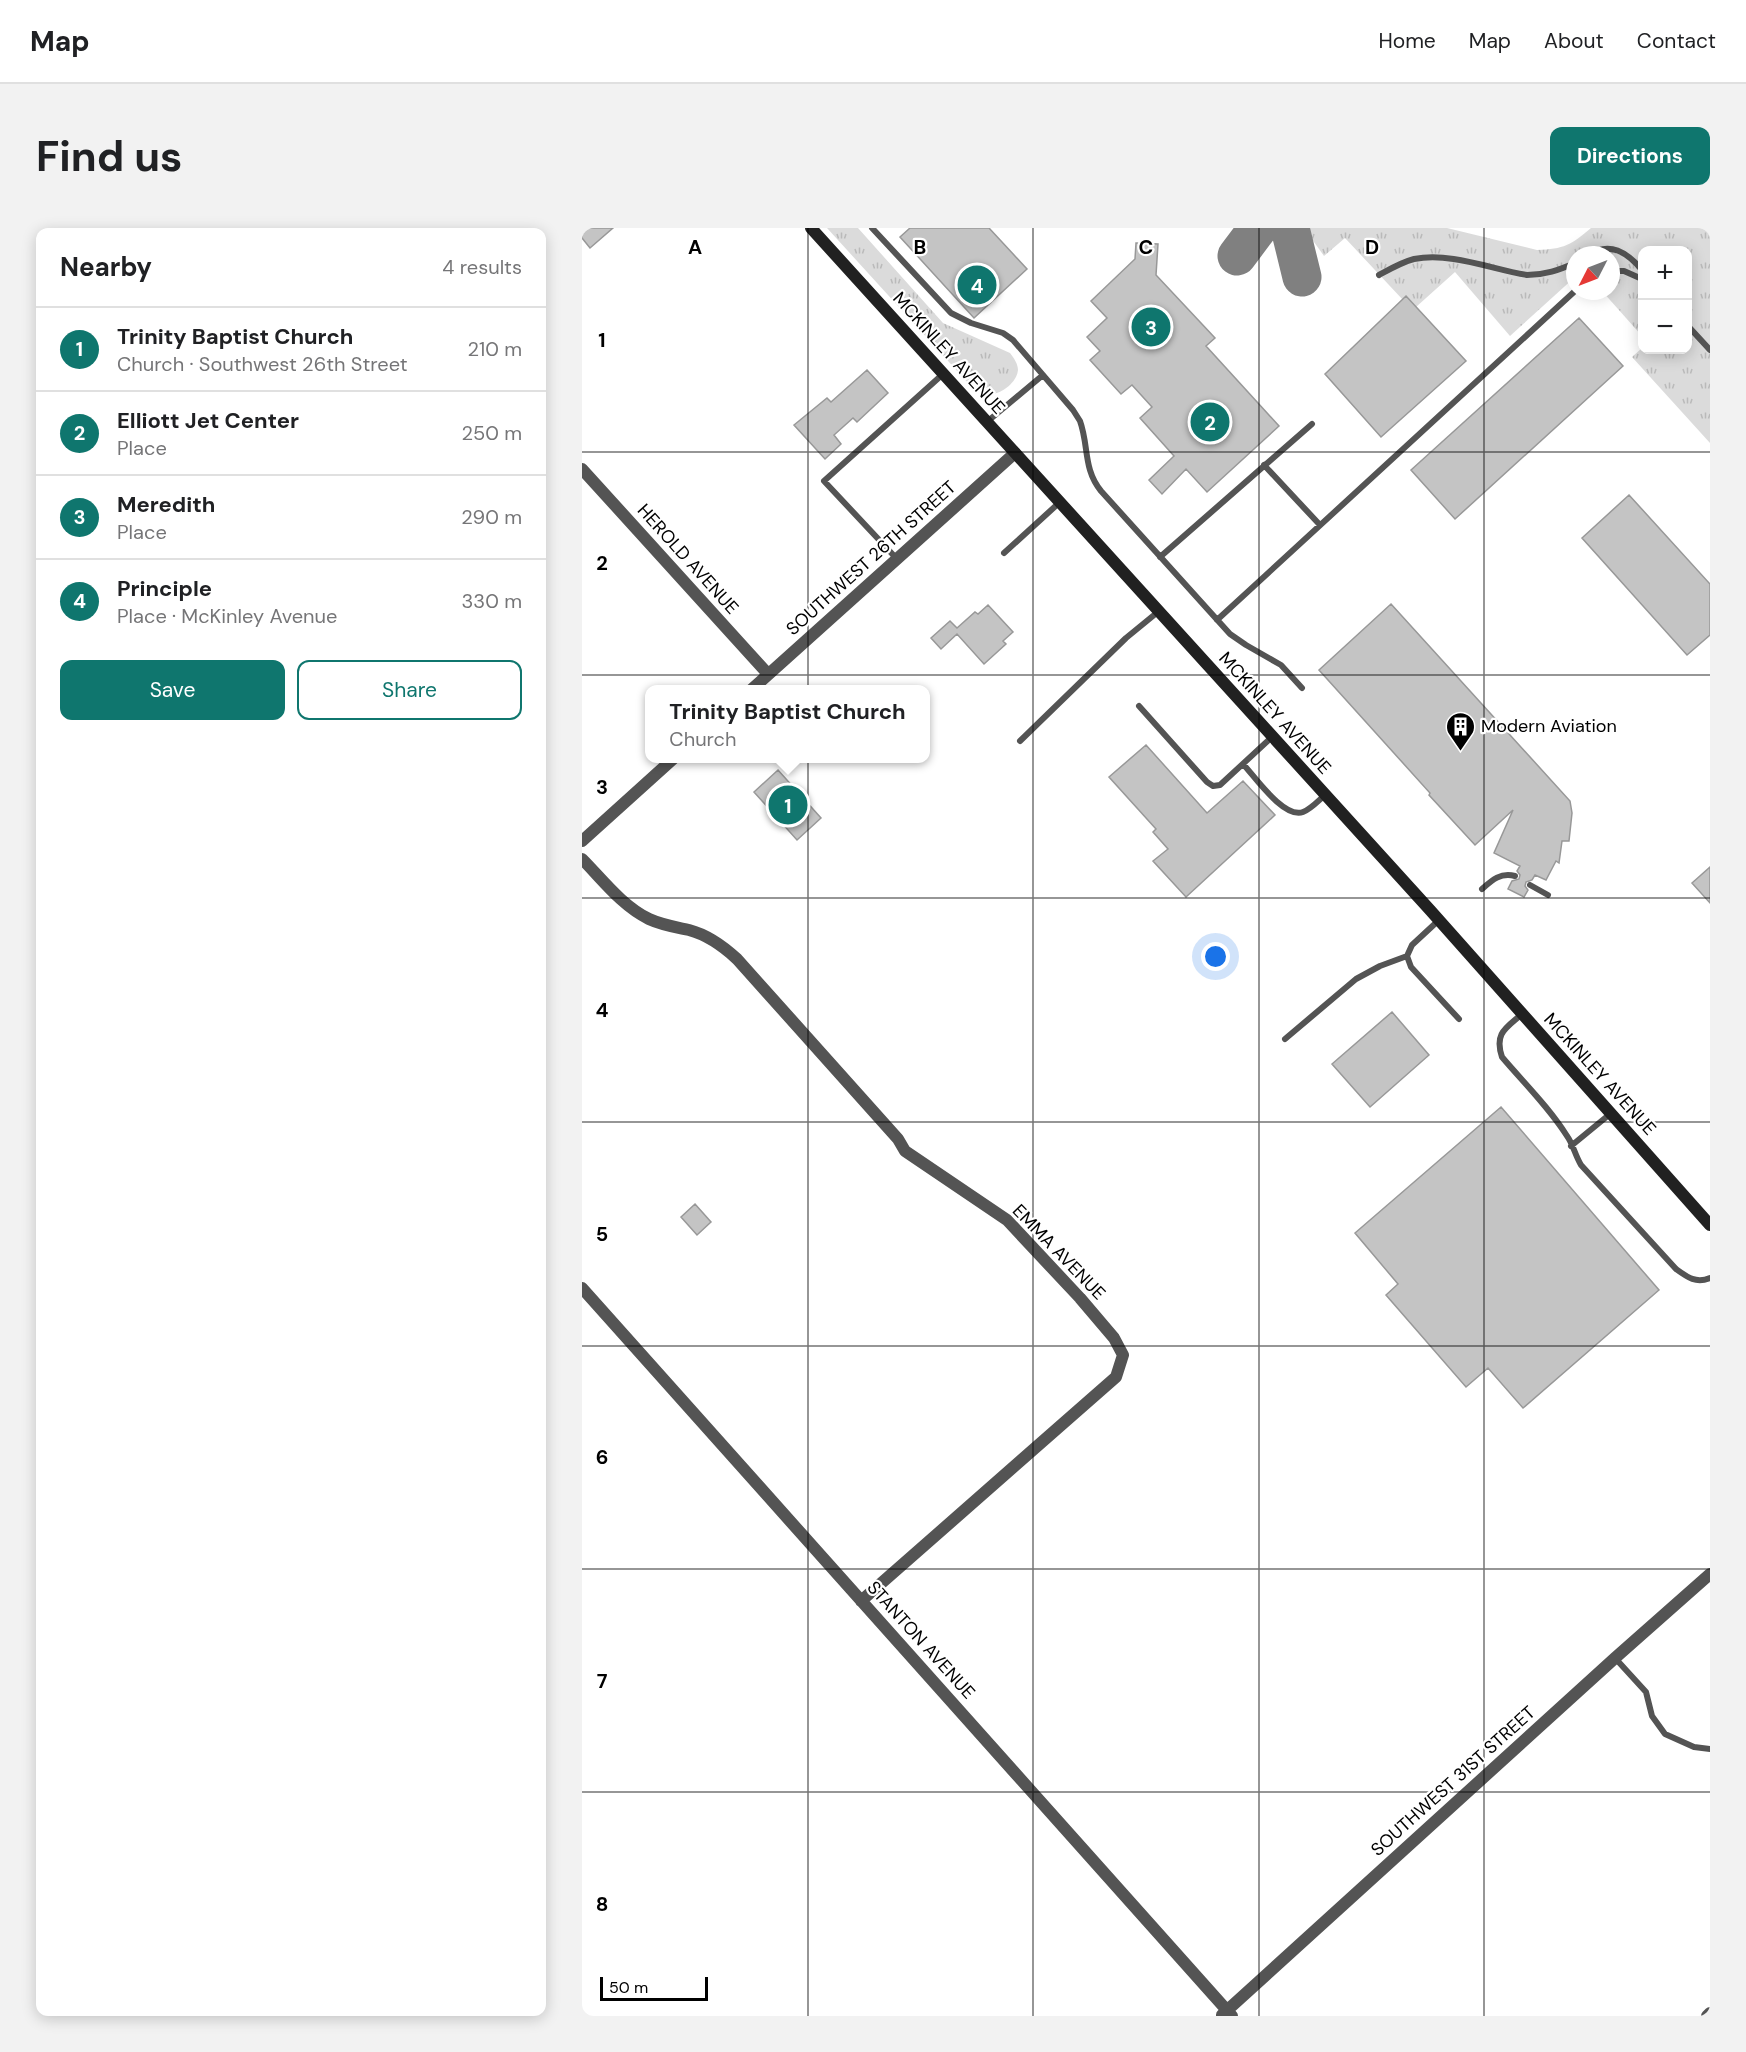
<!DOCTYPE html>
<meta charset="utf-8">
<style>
:root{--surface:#fff;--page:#f2f2f2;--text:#202124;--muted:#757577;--line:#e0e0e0;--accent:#0f766e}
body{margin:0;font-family:"DM Sans",sans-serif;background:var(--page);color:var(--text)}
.controls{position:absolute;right:18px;top:18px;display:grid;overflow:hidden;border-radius:12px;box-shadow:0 3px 15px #0003}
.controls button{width:54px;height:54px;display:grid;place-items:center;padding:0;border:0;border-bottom:2px solid var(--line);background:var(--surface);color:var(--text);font:30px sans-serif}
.compass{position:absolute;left:984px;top:18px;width:54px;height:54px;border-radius:50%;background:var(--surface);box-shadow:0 3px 15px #0003;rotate:228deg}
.scale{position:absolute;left:18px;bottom:15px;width:108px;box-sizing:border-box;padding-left:6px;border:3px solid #000;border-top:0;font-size:16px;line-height:21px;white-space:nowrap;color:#000;-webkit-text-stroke:4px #fff;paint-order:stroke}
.you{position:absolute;left:634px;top:729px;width:21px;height:21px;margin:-15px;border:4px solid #fff;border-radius:50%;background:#1a73e8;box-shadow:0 0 0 9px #1a73e833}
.badge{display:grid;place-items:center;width:39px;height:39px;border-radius:50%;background:var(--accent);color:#fff;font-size:20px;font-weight:700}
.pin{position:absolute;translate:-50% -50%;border:3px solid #fff;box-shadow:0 2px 6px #0006}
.popup{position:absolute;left:63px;top:457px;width:285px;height:78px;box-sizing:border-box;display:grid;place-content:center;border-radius:12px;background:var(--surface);filter:drop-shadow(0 2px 4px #0005);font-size:20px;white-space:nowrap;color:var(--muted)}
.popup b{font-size:22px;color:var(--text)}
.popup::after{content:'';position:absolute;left:50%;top:100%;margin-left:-12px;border:12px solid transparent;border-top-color:var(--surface)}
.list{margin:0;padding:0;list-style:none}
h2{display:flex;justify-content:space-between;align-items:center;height:78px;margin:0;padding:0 24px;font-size:26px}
h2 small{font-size:20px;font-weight:400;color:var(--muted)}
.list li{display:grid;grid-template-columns:39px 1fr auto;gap:18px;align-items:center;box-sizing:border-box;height:84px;padding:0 24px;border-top:2px solid var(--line)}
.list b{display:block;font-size:22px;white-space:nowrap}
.list p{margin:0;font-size:20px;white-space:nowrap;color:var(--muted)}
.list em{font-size:20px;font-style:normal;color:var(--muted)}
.actions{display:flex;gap:12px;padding:18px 24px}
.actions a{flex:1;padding:14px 0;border:2px solid var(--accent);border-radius:12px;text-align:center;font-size:21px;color:var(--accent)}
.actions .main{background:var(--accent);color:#fff}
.map{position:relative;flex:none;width:1128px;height:1788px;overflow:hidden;border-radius:12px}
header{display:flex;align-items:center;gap:36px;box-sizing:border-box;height:84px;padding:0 30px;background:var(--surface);border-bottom:2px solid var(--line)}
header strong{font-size:28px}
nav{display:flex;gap:33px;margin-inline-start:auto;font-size:21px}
.intro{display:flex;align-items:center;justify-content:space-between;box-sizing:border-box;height:144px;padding:0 36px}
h1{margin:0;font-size:42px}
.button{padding:15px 27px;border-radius:12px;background:var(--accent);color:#fff;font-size:21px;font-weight:700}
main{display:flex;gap:36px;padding:0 36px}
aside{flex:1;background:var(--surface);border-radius:12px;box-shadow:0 3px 15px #0003}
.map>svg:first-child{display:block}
.grass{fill:url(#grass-tufts)}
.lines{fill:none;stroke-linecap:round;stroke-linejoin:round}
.taxiway{stroke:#808080;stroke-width:39}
.building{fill:#c4c4c4;stroke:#989898;stroke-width:1.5}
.lane{stroke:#545454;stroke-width:6}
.street{stroke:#545454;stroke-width:12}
.secondary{stroke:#212121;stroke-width:12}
.grid{fill:none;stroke:#000;stroke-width:1.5;stroke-opacity:0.55}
.labels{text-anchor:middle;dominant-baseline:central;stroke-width:4.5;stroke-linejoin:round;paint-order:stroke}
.street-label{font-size:18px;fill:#000;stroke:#fff}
.poi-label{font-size:18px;fill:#000;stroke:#fff;text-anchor:start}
.grid-label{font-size:20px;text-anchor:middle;font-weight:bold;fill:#000;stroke:#fff;stroke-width:4.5;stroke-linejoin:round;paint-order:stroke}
</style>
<header>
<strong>Map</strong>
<nav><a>Home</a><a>Map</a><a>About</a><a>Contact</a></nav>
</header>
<div class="intro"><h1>Find us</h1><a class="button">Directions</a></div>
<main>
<aside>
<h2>Nearby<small>4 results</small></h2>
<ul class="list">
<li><span class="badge">1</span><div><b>Trinity Baptist Church</b><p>Church · Southwest 26th Street</p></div><em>210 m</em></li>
<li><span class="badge">2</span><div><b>Elliott Jet Center</b><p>Place</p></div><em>250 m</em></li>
<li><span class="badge">3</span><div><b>Meredith</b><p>Place</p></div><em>290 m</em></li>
<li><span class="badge">4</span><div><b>Principle</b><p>Place · McKinley Avenue</p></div><em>330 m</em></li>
</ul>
<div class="actions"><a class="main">Save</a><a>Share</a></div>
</aside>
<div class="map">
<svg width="1128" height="1788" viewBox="0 0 1128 1788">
<defs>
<pattern id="grass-tufts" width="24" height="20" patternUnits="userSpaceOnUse" patternTransform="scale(1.5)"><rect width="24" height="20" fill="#dbdbdb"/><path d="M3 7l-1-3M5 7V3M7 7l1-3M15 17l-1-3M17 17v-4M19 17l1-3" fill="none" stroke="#bababa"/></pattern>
</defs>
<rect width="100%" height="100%" fill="#fff"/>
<!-- grass -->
<path class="grass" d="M245 0H276L361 95 428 125C432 130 436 136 436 142 435 154 420 166 409 166 401 166 394 160 387 156Z
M722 0H865L955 22C982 21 989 17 1009 0H1128V215L1050 129 1060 120V122H1106V22H1060V108L1020 63H1029V27H993V49L928 108 873 44 834 79 825 69 821 72 763 10 742 28Z"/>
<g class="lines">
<!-- taxiway -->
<path class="taxiway" d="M708 0 720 49
M655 28 676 0"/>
</g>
<!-- building -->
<path class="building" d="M0 0H31L8 20 0 10Z
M328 0H407L445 41 392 90 318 9Z
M554 15 576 16 574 47 633 110 624 118 697 198 625 264 604 241 580 266 567 252 592 228 558 190 570 179 550 157 539 166 508 132 518 123 505 109 525 90 509 73 553 31Z
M824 68 884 133 799 209 743 146Z
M997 90 1041 138 873 291 829 242Z
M285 142 306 165 275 194 271 190 252 207 259 216 243 231 212 197 245 170 249 174Z
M1047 267 1128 356V407L1105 427 1000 310Z
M809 376 988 573 990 585 987 613H980L977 635 974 633 964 652 953 647 950 652 944 654 943 658 946 662 942 669 926 661 930 653 937 651 938 647 935 643 938 638 912 625 931 582 893 617 847 567 848 565 737 442Z
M406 377 431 404 421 413 424 416 402 436 375 406 359 421 349 410 368 393 375 400 393 384 396 386Z
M564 517 625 585 661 553 693 587 604 669 571 633 586 621 571 604 574 601 527 549Z
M196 542 239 590 215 612 172 564Z
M1128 639V675L1110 655Z
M810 784 847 827 788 879 750 836Z
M919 879 1077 1062 941 1180 906 1140 884 1159 804 1067 816 1056 773 1005Z
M113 976 129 994 115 1007 99 989Z"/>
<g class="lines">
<!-- lane -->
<path class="lane" d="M290 0 369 85 389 95 421 105 431 112 491 182 498 193C507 218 501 241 519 263L648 406 664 417 699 437 720 460
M1006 27C1028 13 1045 24 1060 42
M1029 43H1042L1060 51
M797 47C808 41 820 34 832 31 869 24 909 41 945 47 963 47 977 42 993 35
M1106 98 1128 122
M406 193 461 147
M682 237 738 297
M422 325 478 274
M578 329 730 196
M315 331 242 253 361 146
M635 392 993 63
M557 478 625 554 631 558 638 557 690 509
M438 513 544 410 577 383
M661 536C673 549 702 591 721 584 729 581 737 572 743 567
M948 657 966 667
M900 661C910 652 919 644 933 648
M857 692 830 717 825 728 829 739 877 791
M940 786C924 800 912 805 920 829 941 854 967 879 985 908 991 916 993 927 999 937L1094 1041C1105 1049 1114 1056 1128 1050
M703 811 774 751 798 738 825 728
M989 918 1028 886
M1033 1430 1064 1464 1070 1488 1083 1506 1112 1519 1128 1521"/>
<!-- street -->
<path class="street" d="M0 241 186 446
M169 462 433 225
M0 613 92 530
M0 631C20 651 40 678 67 691 80 697 93 699 107 702 126 707 141 718 155 731L316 911 323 923 425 992 498 1070 532 1110 541 1127 534 1149 279 1373
M0 1060 650 1788
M640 1787 1033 1430 1128 1346
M1125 1788 1128 1785"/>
<!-- secondary -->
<path class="secondary" d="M229 0 848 682 1128 997"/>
</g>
<!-- grid -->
<path class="grid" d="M226 0V1788M451 0V1788M677 0V1788M902 0V1788M0 224H1128M0 447H1128M0 670H1128M0 894H1128M0 1118H1128M0 1341H1128M0 1564H1128"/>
<!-- icons -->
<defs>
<symbol id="building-pin" viewBox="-11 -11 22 30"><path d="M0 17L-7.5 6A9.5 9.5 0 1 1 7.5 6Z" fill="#000" stroke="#fff"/><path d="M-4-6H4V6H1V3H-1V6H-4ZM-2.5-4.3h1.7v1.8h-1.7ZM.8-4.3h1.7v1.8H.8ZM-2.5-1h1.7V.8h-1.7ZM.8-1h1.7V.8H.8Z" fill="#fff"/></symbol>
</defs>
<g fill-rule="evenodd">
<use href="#building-pin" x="862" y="482" width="33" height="45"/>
</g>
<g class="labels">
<!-- street labels -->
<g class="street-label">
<text transform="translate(367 125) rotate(48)">MCKINLEY AVENUE</text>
<text transform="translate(289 330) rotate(-42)">SOUTHWEST 26TH STREET</text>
<text transform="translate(106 331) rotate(48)">HEROLD AVENUE</text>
<text transform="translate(693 485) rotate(48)">MCKINLEY AVENUE</text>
<text transform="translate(1018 846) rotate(48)">MCKINLEY AVENUE</text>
<text transform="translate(477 1024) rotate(46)">EMMA AVENUE</text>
<text transform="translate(339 1412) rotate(48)">STANTON AVENUE</text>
<text transform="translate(871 1553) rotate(-42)">SOUTHWEST 31ST STREET</text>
</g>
<!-- poi labels -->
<g class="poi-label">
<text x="899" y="498">Modern Aviation</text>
</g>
</g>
<g class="grid-label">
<text x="113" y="26">A</text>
<text x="338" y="26">B</text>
<text x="564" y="26">C</text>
<text x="790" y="26">D</text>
<text x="20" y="119">1</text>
<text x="20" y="342">2</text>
<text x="20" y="566">3</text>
<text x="20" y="789">4</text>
<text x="20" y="1013">5</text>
<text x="20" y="1236">6</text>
<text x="20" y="1460">7</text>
<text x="20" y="1683">8</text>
</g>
</svg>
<div class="controls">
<button>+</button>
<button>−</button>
</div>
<svg class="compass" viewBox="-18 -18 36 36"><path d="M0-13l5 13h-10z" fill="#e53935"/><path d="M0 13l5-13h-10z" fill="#757577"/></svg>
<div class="scale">50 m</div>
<div class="you"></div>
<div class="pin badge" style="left:206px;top:577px">1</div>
<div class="popup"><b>Trinity Baptist Church</b>Church</div>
<div class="pin badge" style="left:628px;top:194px">2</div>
<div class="pin badge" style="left:569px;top:99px">3</div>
<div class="pin badge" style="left:395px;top:57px">4</div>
</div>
</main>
